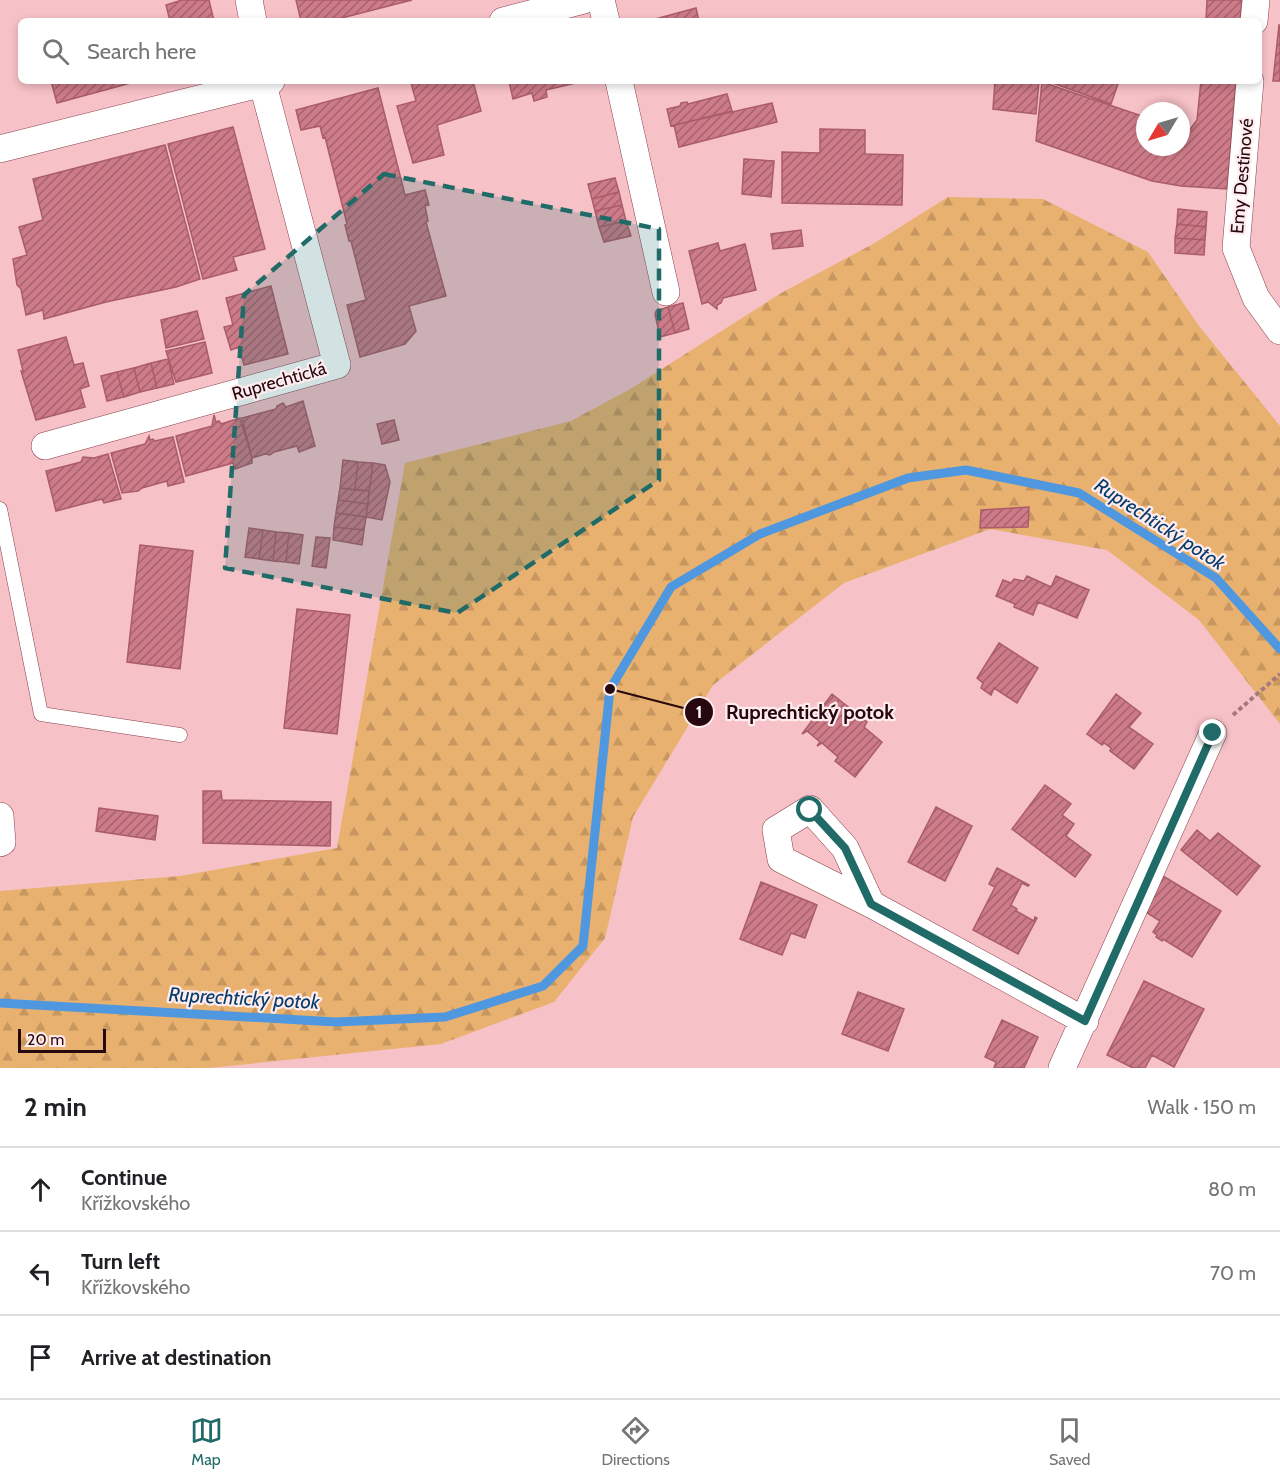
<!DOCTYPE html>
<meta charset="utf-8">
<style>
:root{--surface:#fff;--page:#f6f6f6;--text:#202124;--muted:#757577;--line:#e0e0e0;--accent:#206b68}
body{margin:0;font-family:Cabin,sans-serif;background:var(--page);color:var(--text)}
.compass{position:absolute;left:1136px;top:102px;width:54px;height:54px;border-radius:50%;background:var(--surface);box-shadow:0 3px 9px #0003;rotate:232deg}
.scale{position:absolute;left:18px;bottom:15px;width:88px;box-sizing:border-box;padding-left:6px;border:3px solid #26080e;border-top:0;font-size:16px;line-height:21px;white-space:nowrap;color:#26080e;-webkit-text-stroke:4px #ffecee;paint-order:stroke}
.stop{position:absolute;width:18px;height:18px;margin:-14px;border:4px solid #206b68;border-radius:50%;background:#fff}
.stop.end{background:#206b68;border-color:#fff;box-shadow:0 2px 6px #0008}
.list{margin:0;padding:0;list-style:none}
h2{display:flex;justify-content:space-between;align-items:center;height:78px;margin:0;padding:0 24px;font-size:26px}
h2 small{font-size:20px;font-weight:400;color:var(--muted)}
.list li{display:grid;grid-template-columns:39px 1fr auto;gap:18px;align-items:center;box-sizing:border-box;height:84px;padding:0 24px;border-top:2px solid var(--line)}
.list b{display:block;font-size:22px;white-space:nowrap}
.list p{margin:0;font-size:20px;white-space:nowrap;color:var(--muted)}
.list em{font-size:20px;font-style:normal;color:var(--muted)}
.icon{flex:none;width:33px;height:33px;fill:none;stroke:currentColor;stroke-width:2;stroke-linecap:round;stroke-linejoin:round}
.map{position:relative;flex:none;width:1280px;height:1068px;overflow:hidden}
.search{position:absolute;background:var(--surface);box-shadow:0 3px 9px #0003;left:18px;right:18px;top:18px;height:66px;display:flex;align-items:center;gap:15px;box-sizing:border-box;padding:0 21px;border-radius:9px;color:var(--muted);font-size:22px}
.sheet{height:330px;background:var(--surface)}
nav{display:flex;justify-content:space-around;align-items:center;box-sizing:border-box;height:84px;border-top:2px solid var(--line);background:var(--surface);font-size:16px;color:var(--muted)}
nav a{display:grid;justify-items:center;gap:3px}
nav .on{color:var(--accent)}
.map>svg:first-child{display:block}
.forest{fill:url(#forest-firs)}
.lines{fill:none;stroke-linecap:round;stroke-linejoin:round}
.stream{stroke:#4f98e0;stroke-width:9}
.building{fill:url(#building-hatch);stroke:#aa5c69;stroke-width:1.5}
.service-casing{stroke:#8a3f4d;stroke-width:15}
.minor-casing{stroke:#8a3f4d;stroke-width:28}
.path{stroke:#a5797f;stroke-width:4;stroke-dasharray:4.5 3;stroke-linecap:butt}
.service{stroke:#fff;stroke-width:14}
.minor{stroke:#fff;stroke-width:27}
.route{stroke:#206b68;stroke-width:8}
.marked{fill:#206b68;fill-opacity:0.2;stroke:#206b68;stroke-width:4.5;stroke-dasharray:12 8;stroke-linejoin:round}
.labels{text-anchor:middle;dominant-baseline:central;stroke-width:4.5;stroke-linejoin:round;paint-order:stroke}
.street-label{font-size:18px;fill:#26080e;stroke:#ffecee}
.water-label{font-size:20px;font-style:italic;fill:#043c6b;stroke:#ffecee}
.leader{fill:none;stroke:#26080e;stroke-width:2}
.callout-dot{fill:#26080e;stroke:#ffecee;stroke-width:2}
.mark-label{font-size:18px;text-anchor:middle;font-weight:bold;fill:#fff}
.callout-label{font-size:20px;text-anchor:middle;font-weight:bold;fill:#26080e;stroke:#ffecee;stroke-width:4.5;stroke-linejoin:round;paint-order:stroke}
</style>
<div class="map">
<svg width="1280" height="1068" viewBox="0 0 1280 1068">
<defs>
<pattern id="forest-firs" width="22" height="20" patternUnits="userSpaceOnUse" patternTransform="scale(1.5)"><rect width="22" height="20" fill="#e8b16f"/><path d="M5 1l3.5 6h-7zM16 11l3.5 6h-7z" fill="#c7975f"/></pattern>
<pattern id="building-hatch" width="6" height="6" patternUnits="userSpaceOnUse" patternTransform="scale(1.5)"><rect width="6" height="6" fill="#cd7b88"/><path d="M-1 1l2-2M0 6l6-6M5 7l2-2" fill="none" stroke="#a6636e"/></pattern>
</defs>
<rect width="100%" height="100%" fill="#f6c1c7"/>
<!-- forest -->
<path class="forest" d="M948 197 1043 199 1148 252 1199 326 1280 426V724L1199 620 1107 550 990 529 844 583 713 685 633 817 605 938 554 1002 441 1044 209 1068H0V891L180 876 337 848 405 463 571 421 632 388 783 292 873 244Z"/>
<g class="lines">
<!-- stream -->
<path class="stream" d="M0 1003 336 1022 445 1017 543 986 583 946 610 689 671 587 760 534 908 478 966 470 1079 493 1216 578 1280 649"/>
</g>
<!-- building -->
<path class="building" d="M182 0H209L214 21H170L166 5Z
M296 0H412L330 21H301Z
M1207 0H1242L1240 21H1206Z
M696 8 699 21H648Z
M1279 25H1280V81H1273Z
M51 81H138L57 103Z
M418 81H473L481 111 437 125 444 155 413 163 397 106 416 101 411 83Z
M509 81H575L576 83 546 90 547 97 534 101 532 93 513 99Z
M995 81H1039L1036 114 993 109Z
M1047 81H1119L1111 104Z
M1201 81H1236L1227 189 1181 186 1152 181 1036 141 1042 82 1145 117V147H1181V130L1188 132 1197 120Z
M378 88 405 195 425 190 429 205 425 206 428 221 426 222 446 296 409 306 416 331 405 344 360 357 347 305 366 300 351 241H349L345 225 347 224 325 137 323 138 320 126 301 130 296 110Z
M727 94 732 111 671 126 667 109 680 106 681 103 687 102 688 104Z
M772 103 777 122 679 147 674 125Z
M233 127 265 249 233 257 237 270 203 279 168 144Z
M820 129 865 130V154L903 155 902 205 782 203V152L820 153Z
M165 145 200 279 176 287 106 302 44 319 43 310 26 315 21 289 17 285 13 259 27 255 19 227 43 220 33 179Z
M744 159 774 161 771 197 742 194Z
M615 178 619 192 592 199 588 184Z
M619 192 622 205 595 211 592 199Z
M622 205 626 221 599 227 595 211Z
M1178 209 1207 212 1206 227 1177 224Z
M626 221 631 236 604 242 599 227Z
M1177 224 1206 227 1205 240 1175 238Z
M801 230 803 246 773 249 771 234Z
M1175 238 1205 240 1204 255 1175 253Z
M718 243 720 251 745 244 756 290 723 298 721 303 717 305V309L708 302 702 304 689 251Z
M271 286 288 354 244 365 239 347 231 350 224 327 233 325 226 298Z
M683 303 689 329 675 333 668 307Z
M668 307 675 333 660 337 655 314 656 311Z
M197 311 204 339 166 348 161 320Z
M66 337 74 365 83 363 89 386 80 389 85 407 36 420 21 371H23L18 350Z
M205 342 212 373 176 382 166 351Z
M168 359 174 384 157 388 151 363Z
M151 363 157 388 140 392 134 368Z
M134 368 140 392 124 397 117 372Z
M117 372 124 397 107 401 101 376Z
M303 401 315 446 299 452 297 446 274 452 270 455 265 454 252 458 242 418 276 409 277 406 283 403 286 407Z
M214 415 216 422 219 421 221 424 240 418 252 458V463L235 469 233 463 186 476 176 436 212 426Z
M394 420 399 440 382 444 377 424Z
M149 436 150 440 153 439 155 441 173 437 184 482 168 486 167 481 142 488 138 491 122 493 111 453 145 444Z
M108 454 121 499 104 503 102 499 56 511 46 471 81 462 83 457 94 458Z
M343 460 358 462 355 490 340 488Z
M358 462 373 463 369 491 355 490Z
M373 463 385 465 390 482 382 520 366 517Z
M340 488 369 491 368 504 338 500Z
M338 500 368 504 366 517 336 513Z
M1029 507 1028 527 980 528 981 510Z
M336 513 366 517 364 530 334 527Z
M334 527 364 530 362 545 333 540Z
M249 528 263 530 259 559 245 557Z
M263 530 276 532 273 561 259 559Z
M276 532 289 533 286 562 273 561Z
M289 533 303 535 299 564 286 562Z
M316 537 330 538 326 568 312 566Z
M140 545 193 551 180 669 127 662Z
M1027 576 1051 587 1056 576 1089 590 1077 618 1038 602 1033 615 1014 607 1015 604 996 596 1003 580 1011 583 1014 579 1024 581Z
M297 609 350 615 337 734 284 728Z
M999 643 1038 668 1017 703 994 688 991 695 981 688 983 683 977 678Z
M832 694 867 722 864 727 882 742 855 777 835 761 838 757 822 743 817 746 820 742 807 731 802 734Z
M1116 694 1141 713 1129 727 1153 744 1134 769 1110 751 1111 748 1104 743 1102 745 1087 734Z
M1045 785 1071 804 1062 815 1074 824 1066 836 1091 855 1075 877 1012 829Z
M203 791H221L222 800 331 802 330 846 203 843Z
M936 807 972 826 945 881 908 862Z
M99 808 158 816 155 840 96 831Z
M1197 830 1210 841 1218 833 1260 866 1237 895 1181 850Z
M997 868 1029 885 1028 886 1022 883 1011 905 1017 909 1016 911 1034 921 1035 917 1037 918 1018 954 973 930 995 887 989 884Z
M1163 876 1221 911 1192 957 1163 939 1162 941 1156 937 1157 935 1153 932 1160 921 1141 909Z
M761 882 817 905 805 938 791 933 782 955 740 939Z
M1144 981 1204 1009 1174 1067 1152 1055 1145 1068H1133L1107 1055Z
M858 992 904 1009 888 1051 842 1034Z
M1002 1020 1038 1037 1024 1068H994L996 1062 985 1057Z"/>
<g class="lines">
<defs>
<path id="service" d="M0 509 41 714 180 735"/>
<path id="minor" d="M249 0 253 21
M601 0 606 21
M503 21 584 0
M1254 21 1256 0
M619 81 666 292
M1250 81 1236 248 1256 298 1280 331
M0 149 271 81
M45 446 337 365 262 81
M0 816 2 842 0 843
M871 904 845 848 810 809 776 830 781 859 871 904 1085 1021
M1062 1068 1213 733"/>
</defs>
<!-- service casing -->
<use href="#service" class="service-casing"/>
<!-- minor casing -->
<use href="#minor" class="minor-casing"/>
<!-- path -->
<path class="path" d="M1233 715 1280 674"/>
<!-- service -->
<use href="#service" class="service"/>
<!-- minor -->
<use href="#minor" class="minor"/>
</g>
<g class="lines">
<!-- route -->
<path class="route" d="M810 810 845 848 871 904 1085 1021 1213 733"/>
</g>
<!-- marked area -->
<path class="marked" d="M384 174 659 229V480L457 613 225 568 244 295Z"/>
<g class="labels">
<!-- street labels -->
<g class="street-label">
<text transform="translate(1242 176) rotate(-85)">Emy Destinové</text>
<text transform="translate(279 381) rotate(-16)">Ruprechtická</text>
</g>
<!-- water labels -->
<g class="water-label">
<text transform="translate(1160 524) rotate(33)">Ruprechtický potok</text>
<text transform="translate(244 998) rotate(3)">Ruprechtický potok</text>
</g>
</g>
<!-- callouts -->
<path class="leader" d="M610 689L699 712"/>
<g class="callout-dot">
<circle cx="610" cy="689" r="6"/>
<circle cx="699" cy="712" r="15"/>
</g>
<g class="mark-label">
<text x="699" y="718">1</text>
</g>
<g class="callout-label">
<text x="810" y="719">Ruprechtický potok</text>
</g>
</svg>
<svg class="compass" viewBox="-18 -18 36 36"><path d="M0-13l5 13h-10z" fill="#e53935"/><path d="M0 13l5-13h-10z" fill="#757577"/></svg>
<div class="scale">20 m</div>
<div class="stop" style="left:810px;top:810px"></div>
<div class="stop end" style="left:1213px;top:733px"></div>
<div class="search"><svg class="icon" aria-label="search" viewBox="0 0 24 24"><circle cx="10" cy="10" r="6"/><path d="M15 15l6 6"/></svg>Search here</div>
</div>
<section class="sheet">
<h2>2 min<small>Walk · 150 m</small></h2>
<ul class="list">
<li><svg class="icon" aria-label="ahead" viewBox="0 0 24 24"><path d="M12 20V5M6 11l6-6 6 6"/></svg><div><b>Continue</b><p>Křížkovského</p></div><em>80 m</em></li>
<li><svg class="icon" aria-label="left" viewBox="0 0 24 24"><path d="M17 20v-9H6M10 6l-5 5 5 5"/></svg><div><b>Turn left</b><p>Křížkovského</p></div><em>70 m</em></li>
<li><svg class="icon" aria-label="arrive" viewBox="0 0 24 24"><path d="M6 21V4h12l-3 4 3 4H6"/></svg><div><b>Arrive at destination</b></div></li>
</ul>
</section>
<nav>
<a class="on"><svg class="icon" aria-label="map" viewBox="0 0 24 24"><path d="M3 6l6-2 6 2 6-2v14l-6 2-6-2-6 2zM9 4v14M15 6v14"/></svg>Map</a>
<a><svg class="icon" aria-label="directions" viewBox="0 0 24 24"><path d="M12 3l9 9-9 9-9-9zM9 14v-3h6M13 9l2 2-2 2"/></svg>Directions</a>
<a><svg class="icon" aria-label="saved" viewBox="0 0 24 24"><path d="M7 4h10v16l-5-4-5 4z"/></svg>Saved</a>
</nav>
